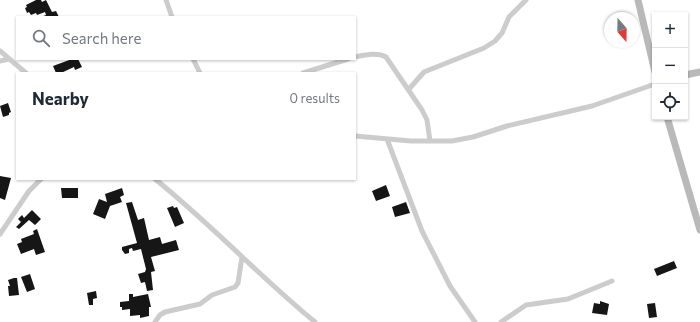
<!DOCTYPE html>
<meta charset="utf-8">
<style>
:root{--surface:#fff;--page:#f2f2f3;--text:#1f2937;--muted:#747a83;--line:#e0e1e3}
body{margin:0;font-family:Commissioner,sans-serif;background:var(--page);color:var(--text)}
.controls{position:absolute;right:12px;top:12px;display:grid;overflow:hidden;border-radius:0px;box-shadow:0 1px 3px #0004}
.controls button{width:36px;height:36px;display:grid;place-items:center;padding:0;border:0;border-bottom:1px solid var(--line);background:var(--surface);color:var(--text);font:20px sans-serif}
.compass{position:absolute;left:604px;top:12px;width:36px;height:36px;border-radius:50%;background:var(--surface);box-shadow:0 1px 3px #0004;rotate:160deg}
.list{margin:0;padding:0;list-style:none}
h2{display:flex;justify-content:space-between;align-items:center;height:52px;margin:0;padding:0 16px;font-size:17px}
h2 small{font-size:13px;font-weight:400;color:var(--muted)}
.icon{flex:none;width:22px;height:22px;fill:none;stroke:currentColor;stroke-width:2;stroke-linecap:round;stroke-linejoin:round}
.map{position:relative;flex:none;width:700px;height:322px;overflow:hidden}
.search{position:absolute;background:var(--surface);box-shadow:0 1px 3px #0004;left:16px;top:16px;width:340px;height:44px;display:flex;align-items:center;gap:10px;box-sizing:border-box;padding:0 14px;border-radius:0px;color:var(--muted);font-size:15px}
.panel{position:absolute;background:var(--surface);box-shadow:0 1px 3px #0004;left:16px;top:72px;width:340px;height:108px;border-radius:0px}
.map>svg:first-child{display:block}
.building{fill:#161616}
.lines{fill:none;stroke-linecap:round;stroke-linejoin:round}
.street{stroke:#ccc;stroke-width:5}
.secondary{stroke:#b9b9b9;stroke-width:7}
</style>
<div class="map">
<svg width="700" height="322" viewBox="0 0 700 322">
<rect width="100%" height="100%" fill="#fff"/>
<!-- building -->
<path class="building" d="M36 0H41L42 2 46 0 52 12 56 11 59 17H41L46 15 45 12 37 15 36 13 31 15 29 12 27 13 25 8 27 7 26 5Z
M72 59H78L82 67 75 70 74 67 61 73H56L53 66Z
M8 103 11 112 9 113V115L3 117 0 106Z
M0 176 11 178 5 200 0 198Z
M386 185 390 196 376 201 372 191Z
M61 188H78V198H62Z
M122 188 124 195 120 197 122 202 110 206 105 219 93 214 99 199 107 202 105 194Z
M132 202 138 220 144 218 149 240 160 237 162 244 176 240 179 250 151 257 155 271 151 272 153 290 147 291 145 282 141 283 138 274 145 272 146 269 141 249 133 251 132 248 129 249V253L125 254 122 250V247L137 243 126 203Z
M406 202 410 213 395 217 392 207Z
M173 206 174 208 177 207 184 223 175 227 167 208Z
M32 210 41 219 35 225 29 220 19 229 16 227 21 222 18 219 22 215 24 218Z
M37 229 45 252 36 255 34 249 21 254 17 244 22 242 21 239 34 234 33 231Z
M674 261 677 268 657 276 654 269Z
M30 274 35 289 27 292 21 277Z
M14 278H17L19 295 9 296 8 286H10L8 280Z
M96 291 97 298 93 299V305H89L87 293Z
M129 294H133V297L148 294 151 307H149V316L140 318V315L130 316V309L122 310V307H120V302L129 301Z
M600 301 609 304 607 315 592 313 594 303 600 304Z
M655 303 657 317 649 318 647 304Z"/>
<g class="lines">
<!-- street -->
<path class="street" d="M166 0 172 17
M0 51 26 73
M355 57C365 55 377 52 386 57L422 110 427 120 430 141
M193 59 200 73
M0 61 9 59
M303 73 348 59
M409 89 424 72 484 48 495 41 502 33 509 17 526 0
M355 136 411 141H452L473 137 507 126 592 106 655 84
M387 139 422 231 450 286 475 322
M155 179C211 224 260 277 315 322
M0 234 29 191 41 179
M155 322 160 315 165 312 200 304 212 295 235 287 238 283 242 257
M501 322 526 305 568 299 612 281"/>
<!-- secondary -->
<path class="secondary" d="M638 0 655 72
M685 75 700 72
M667 117 700 230"/>
</g>
</svg>
<div class="controls">
<button>+</button>
<button>−</button>
<button><svg class="icon" aria-label="locate" viewBox="0 0 24 24"><circle cx="12" cy="12" r="6"/><path d="M12 2v4M12 18v4M2 12h4M18 12h4"/></svg></button>
</div>
<svg class="compass" viewBox="-18 -18 36 36"><path d="M0-13l5 13h-10z" fill="#e53935"/><path d="M0 13l5-13h-10z" fill="#747a83"/></svg>
<div class="search"><svg class="icon" aria-label="search" viewBox="0 0 24 24"><circle cx="10" cy="10" r="6"/><path d="M15 15l6 6"/></svg>Search here</div>
<section class="panel">
<h2>Nearby<small>0 results</small></h2>
<ul class="list">
</ul>
</section>
</div>
